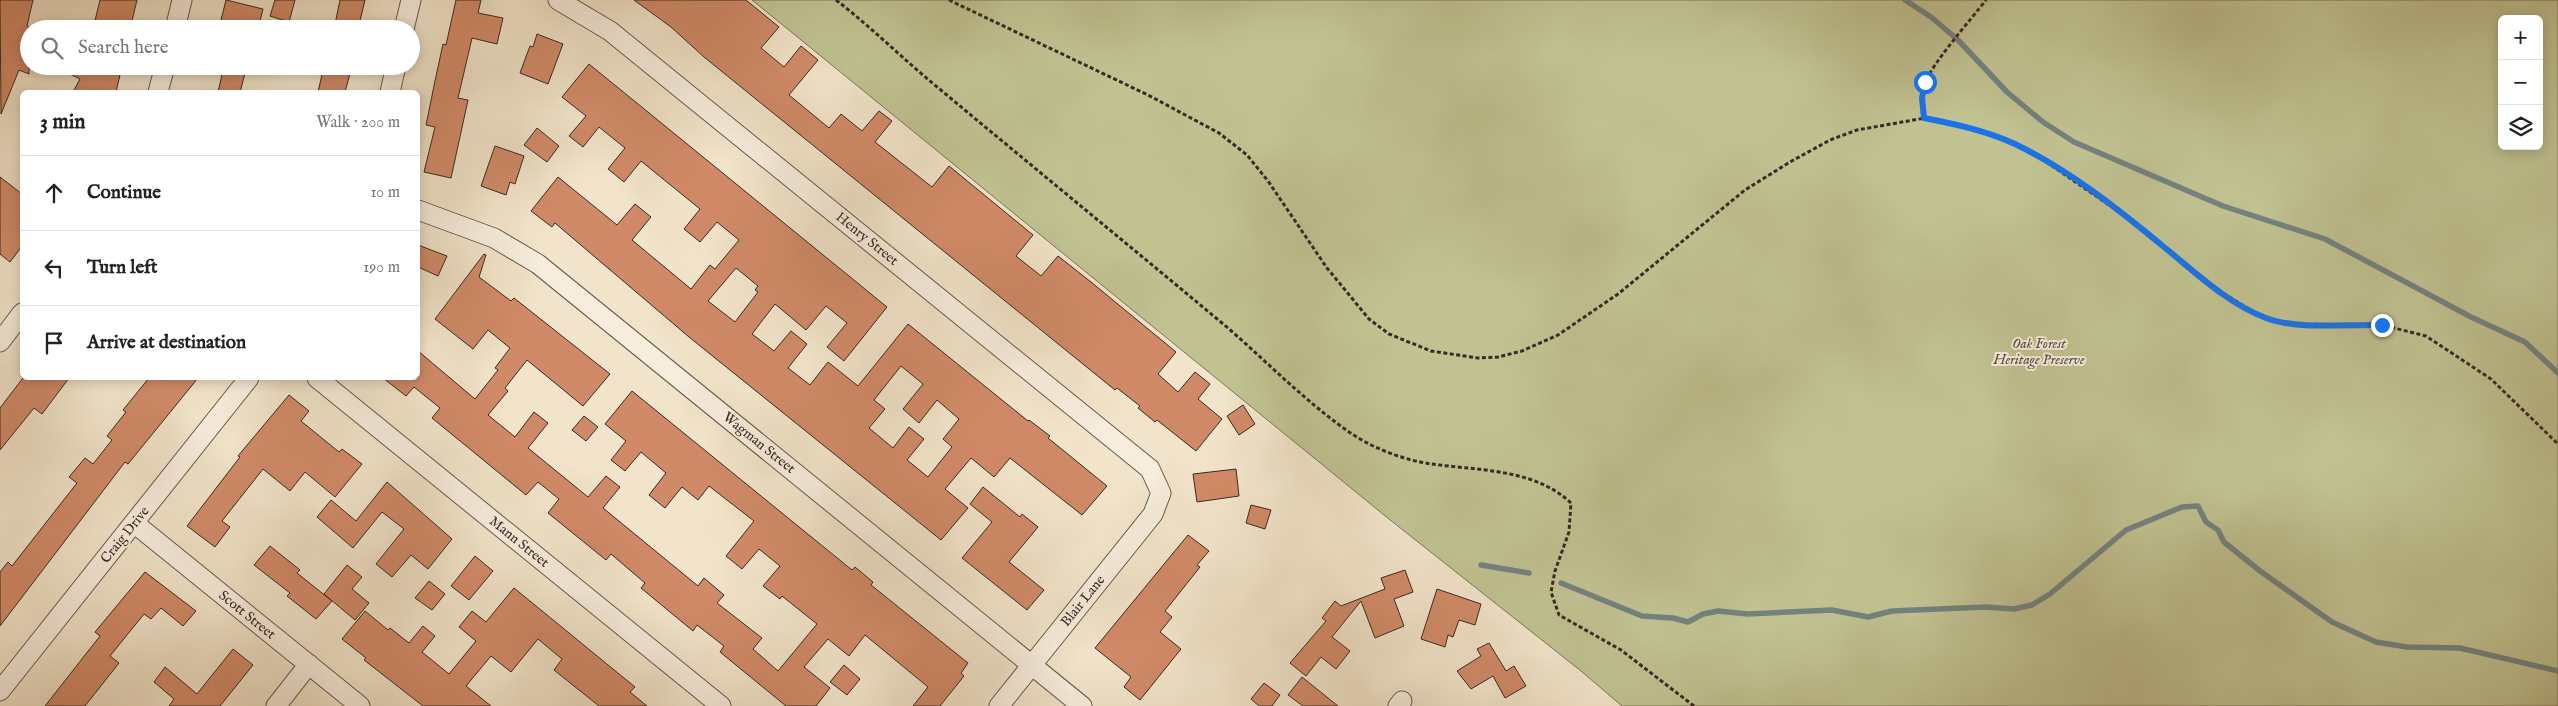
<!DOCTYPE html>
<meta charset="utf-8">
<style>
:root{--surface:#fff;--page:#f2f2f2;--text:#222;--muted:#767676;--line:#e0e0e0}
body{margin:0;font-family:"IM FELL English",serif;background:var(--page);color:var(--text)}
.controls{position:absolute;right:15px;top:15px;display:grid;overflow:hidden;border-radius:8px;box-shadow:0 2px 12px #0003}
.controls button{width:45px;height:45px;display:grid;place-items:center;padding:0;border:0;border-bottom:1px solid var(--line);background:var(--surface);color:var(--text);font:25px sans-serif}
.stop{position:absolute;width:15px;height:15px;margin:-11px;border:4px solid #1a73e8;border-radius:50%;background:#fff}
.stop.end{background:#1a73e8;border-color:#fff;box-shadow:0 1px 5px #0008}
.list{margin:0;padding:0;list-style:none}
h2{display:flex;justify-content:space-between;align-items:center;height:65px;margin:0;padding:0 20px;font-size:21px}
h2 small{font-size:16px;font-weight:400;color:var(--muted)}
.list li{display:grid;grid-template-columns:32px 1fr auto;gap:15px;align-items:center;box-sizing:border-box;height:75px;padding:0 20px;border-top:1px solid var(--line)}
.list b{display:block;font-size:19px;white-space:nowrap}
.list em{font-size:16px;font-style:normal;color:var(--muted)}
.icon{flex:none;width:28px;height:28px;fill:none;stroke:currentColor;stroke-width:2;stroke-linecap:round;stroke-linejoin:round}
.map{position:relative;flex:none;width:2558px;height:706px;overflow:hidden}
.search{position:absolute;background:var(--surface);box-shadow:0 2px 12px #0003;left:20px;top:20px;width:400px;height:55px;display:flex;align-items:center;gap:12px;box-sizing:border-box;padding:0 18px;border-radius:28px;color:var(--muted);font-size:19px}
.panel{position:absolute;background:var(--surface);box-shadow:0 2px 12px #0003;left:20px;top:90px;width:400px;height:290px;border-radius:8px}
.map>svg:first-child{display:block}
.green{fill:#c1c292;stroke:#7c765b;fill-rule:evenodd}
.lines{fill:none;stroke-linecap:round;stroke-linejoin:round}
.stream{stroke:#74827f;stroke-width:5.5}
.building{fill:#d18a68;stroke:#382924;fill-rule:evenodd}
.minor-casing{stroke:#66584e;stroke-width:21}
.path{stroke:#382924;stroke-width:3;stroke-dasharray:4 2.5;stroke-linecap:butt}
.minor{stroke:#f7eddd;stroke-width:19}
.route{stroke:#1a73e8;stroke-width:6}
.labels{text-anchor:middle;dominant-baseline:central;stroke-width:4;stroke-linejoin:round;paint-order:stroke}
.street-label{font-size:14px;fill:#382924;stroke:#f7eddd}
.park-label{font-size:14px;font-style:italic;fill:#5a4f40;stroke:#f7eddd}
</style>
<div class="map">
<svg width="2558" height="706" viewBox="0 0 2558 706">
<rect width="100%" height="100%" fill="#f2e4ca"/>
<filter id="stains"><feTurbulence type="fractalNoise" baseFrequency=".004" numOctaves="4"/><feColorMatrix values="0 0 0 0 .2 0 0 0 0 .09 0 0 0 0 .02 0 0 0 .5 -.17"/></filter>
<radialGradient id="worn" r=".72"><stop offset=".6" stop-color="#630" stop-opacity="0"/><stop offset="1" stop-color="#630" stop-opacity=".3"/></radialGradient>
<!-- green -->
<path class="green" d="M752 0H2558V706H1622L1581 671 1389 519ZM2502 19H2539V146H2502Z"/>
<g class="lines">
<!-- stream -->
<path class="stream" d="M1905 0 1931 17 1958 40 2007 92 2043 122 2074 142 2223 206 2325 239 2471 317 2525 342 2558 373
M1481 565 1529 573
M1561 583 1642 616 1673 618 1688 622 1703 614 1718 611 1748 614 1832 610 1868 617 1892 611 1986 607 2014 609 2032 605 2050 594 2126 530 2182 507 2198 506 2206 522 2218 530 2224 542 2260 571 2332 622 2376 642 2407 647 2460 648 2558 671"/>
</g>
<!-- building -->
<path class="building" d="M0 0H33L27 26 29 27V74L19 70 1 114Z
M100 0H137L130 29H93Z
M226 0 263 9 258 29H239L220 24Z
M275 0H295L289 22 270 16Z
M340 0H365L358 29H334Z
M456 0H481L478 13 503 18 497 44 472 38 458 98 468 100 451 178 424 172 435 127 426 125 435 81 443 44 446 45Z
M634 0H746L779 27 761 48 784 67 801 46 818 60 789 95 829 128 841 114 862 131 879 111 892 121 875 142 932 187 949 166 1033 235 1016 256 1041 276 1058 256 1091 282 1176 352 1158 374 1178 392 1195 372 1210 384 1198 399 1222 419 1196 451 1157 420 1155 422 1138 408 1140 406 1117 388 1115 390 704 57 671 27Z
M537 34 563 44 548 84 520 73 530 46 533 47Z
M589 64 887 307 844 361 827 347 847 323 826 306 806 330 775 304 752 334 774 351 791 331 807 344 788 368 810 385 828 362 858 386 908 324 1028 421 1029 420 1050 436 1048 438 1107 486 1082 515 1010 458 994 477 971 458 945 489 968 508 941 540 689 337 555 223 552 227 531 211 558 177 617 225 635 204 651 217 632 240 691 289 710 265 715 269 739 240 717 222 700 242 684 229 700 209 641 161 624 182 608 169 625 148 599 127 583 147 569 136 586 116 562 97ZM736 268 758 286 755 290 758 292 735 322 708 301ZM901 366 923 384 903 409 919 423 937 400 959 419 943 439 952 447 928 477 907 460 924 439 909 427 893 448 869 428 885 409 874 400Z
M54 66H122L116 92H73L80 79Z
M224 66H247L240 92H218Z
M324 66H352L345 92H318Z
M537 128 559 146 547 162 524 145Z
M495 146 524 156 515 184 510 182 506 195 481 186Z
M0 177 22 194V246L10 262 0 254Z
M418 245 447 256 438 276 418 267Z
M484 254 486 255 479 277 511 301 514 298 610 374 583 406 527 360 505 388 508 391 488 415 515 437 534 412 548 423 528 448 588 497 606 476 620 487 603 508 698 586 704 578 724 595 717 603 762 638 753 649 778 671 817 624 782 596 780 599 763 586 780 566 759 549 742 569 726 556 754 521 709 486 698 500 682 487 665 508 649 495 666 473 641 452 625 471 611 460 626 441 605 424 632 391 852 570 855 567 873 582 871 585 968 663 961 673 964 676 940 706H913L928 687 865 635 849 656 828 639 804 667 830 688 816 706H786L720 652 724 646 697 625 693 631 641 588 645 583 611 554 606 560 548 513 559 499 538 482 526 495 432 418 440 408 414 387 406 396 383 378H418V351L475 399 498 370 495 368 510 348 488 330 473 349 435 319Z
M23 378H69L42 414 34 408 0 450V408Z
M149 378H198L128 464 125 462 0 626V572L8 562 12 566 77 483 69 477 85 458 93 464 112 440 107 436 126 412 123 410Z
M289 395 309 411 301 421 339 452 342 449 362 464 335 497 305 472 290 491 263 469 222 521 230 527 215 547 187 526 240 457 238 456Z
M1243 405 1255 424 1239 435 1227 416Z
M584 416 598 427 586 441 572 430Z
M1236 469 1239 496 1197 502 1193 474Z
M387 482 452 539 428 569 411 555 392 577 376 564 404 529 382 512 353 548 317 517 331 500 356 521Z
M983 487 1020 517 1022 514 1038 527 1009 562 1044 590 1027 610 962 558 992 522 970 504Z
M1251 505 1271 510 1265 529 1246 523Z
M1188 535 1209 551 1197 565 1200 567 1165 611 1172 617 1160 632 1181 649 1140 700 1124 687 1131 677 1095 648Z
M270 546 300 570 297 573 332 601 316 619 287 596 290 593 254 565Z
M475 556 493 571 469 600 451 586Z
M347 565 362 577 352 589 369 603 355 620 324 594Z
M1405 570 1413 592 1394 599 1404 626 1375 638 1361 601 1332 637 1350 651 1336 669 1321 657 1306 676 1290 663 1326 621 1322 618 1335 601 1341 606 1385 589 1381 578Z
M145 572 196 611 183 626 161 608 151 619 144 614 110 656 119 663 85 706H45L100 636 95 632Z
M429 581 445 594 432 610 415 598Z
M514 588 635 687 630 692 647 706H599L554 670 562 659 538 639 511 672 491 656 466 686 491 706H423L364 660 366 658 342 639 365 611 388 630 390 628 409 643 423 626 435 636 422 652 449 674 476 641 459 627 472 611 486 622Z
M1437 589 1481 604 1475 625 1459 620 1453 637 1448 635 1445 647 1421 639Z
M1489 643 1506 671 1514 666 1526 686 1505 698 1493 676 1471 689 1457 671 1481 656 1477 649Z
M233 649 253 665 220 706H169L174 699 154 682 165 667 197 694Z
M844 665 860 679 847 695 830 682Z
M1302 677 1338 706H1303L1288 695Z
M1264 683 1280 695 1272 706H1259L1251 699Z"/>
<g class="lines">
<defs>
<path id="minor" d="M558 0 610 31 1150 469 1161 493 1153 514 999 706
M175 29 182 0
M404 29 411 0
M158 92 165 66
M390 92 396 66
M418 210 494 238 538 264 1082 706
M0 342 22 313
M317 378 721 706
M134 523 360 706
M0 691 249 378
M276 706 309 664
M1398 706 1402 701"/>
</defs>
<!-- minor casing -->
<use href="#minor" class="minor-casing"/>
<!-- path -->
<path class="path" d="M836 0C871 27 902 58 936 86 1033 167 1131 247 1228 328 1268 363 1305 401 1349 432 1371 447 1398 458 1425 463 1474 471 1533 467 1571 503L1569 532 1555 571 1551 592 1559 615 1621 650 1694 706
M949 0 1148 95 1219 133 1247 155 1268 181 1327 268 1369 319 1389 334 1431 351 1478 358 1498 357 1522 351 1558 335 1618 294 1745 190 1790 162 1830 140 1857 130 1925 118 1979 131 2014 144 2042 159 2128 218 2216 289 2264 318 2284 324 2382 325 2426 336 2491 379 2558 444
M1925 118C1923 106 1922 95 1925 84 1929 67 1973 17 1986 0"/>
<!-- minor -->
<use href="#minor" class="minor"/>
</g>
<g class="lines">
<!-- route -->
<path class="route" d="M1925 82 1922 98 1924 118C1955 124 1987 131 2015 144 2069 170 2118 209 2164 247 2195 272 2228 304 2266 318 2297 330 2348 324 2382 325"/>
</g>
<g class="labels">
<!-- street labels -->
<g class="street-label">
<text transform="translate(867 239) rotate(39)">Henry Street</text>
<text transform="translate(759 443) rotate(39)">Wagman Street</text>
<text transform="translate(125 535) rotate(-51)">Craig Drive</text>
<text transform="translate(519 542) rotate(39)">Mann Street</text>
<text transform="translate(1083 601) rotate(-51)">Blair Lane</text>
<text transform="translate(247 615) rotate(39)">Scott Street</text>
</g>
<!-- park labels -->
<g class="park-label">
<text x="2039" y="344">Oak Forest<tspan x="2039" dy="16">Heritage Preserve</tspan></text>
</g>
</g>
<rect width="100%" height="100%" filter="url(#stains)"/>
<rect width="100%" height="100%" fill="url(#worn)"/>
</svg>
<div class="controls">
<button>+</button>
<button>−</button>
<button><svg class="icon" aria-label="layers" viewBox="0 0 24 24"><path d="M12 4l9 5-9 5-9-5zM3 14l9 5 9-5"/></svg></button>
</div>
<div class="stop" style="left:1925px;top:82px"></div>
<div class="stop end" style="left:2382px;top:325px"></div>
<div class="search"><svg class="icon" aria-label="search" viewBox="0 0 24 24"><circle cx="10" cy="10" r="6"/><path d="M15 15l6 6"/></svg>Search here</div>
<section class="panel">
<h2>3 min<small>Walk · 200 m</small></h2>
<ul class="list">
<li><svg class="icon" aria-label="ahead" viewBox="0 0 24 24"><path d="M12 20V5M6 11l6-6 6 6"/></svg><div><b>Continue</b></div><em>10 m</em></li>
<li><svg class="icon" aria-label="left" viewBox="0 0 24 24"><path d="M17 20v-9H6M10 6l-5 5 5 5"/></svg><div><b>Turn left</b></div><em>190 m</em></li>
<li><svg class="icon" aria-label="arrive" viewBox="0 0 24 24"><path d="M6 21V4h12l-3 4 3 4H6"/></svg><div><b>Arrive at destination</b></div></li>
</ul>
</section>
</div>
